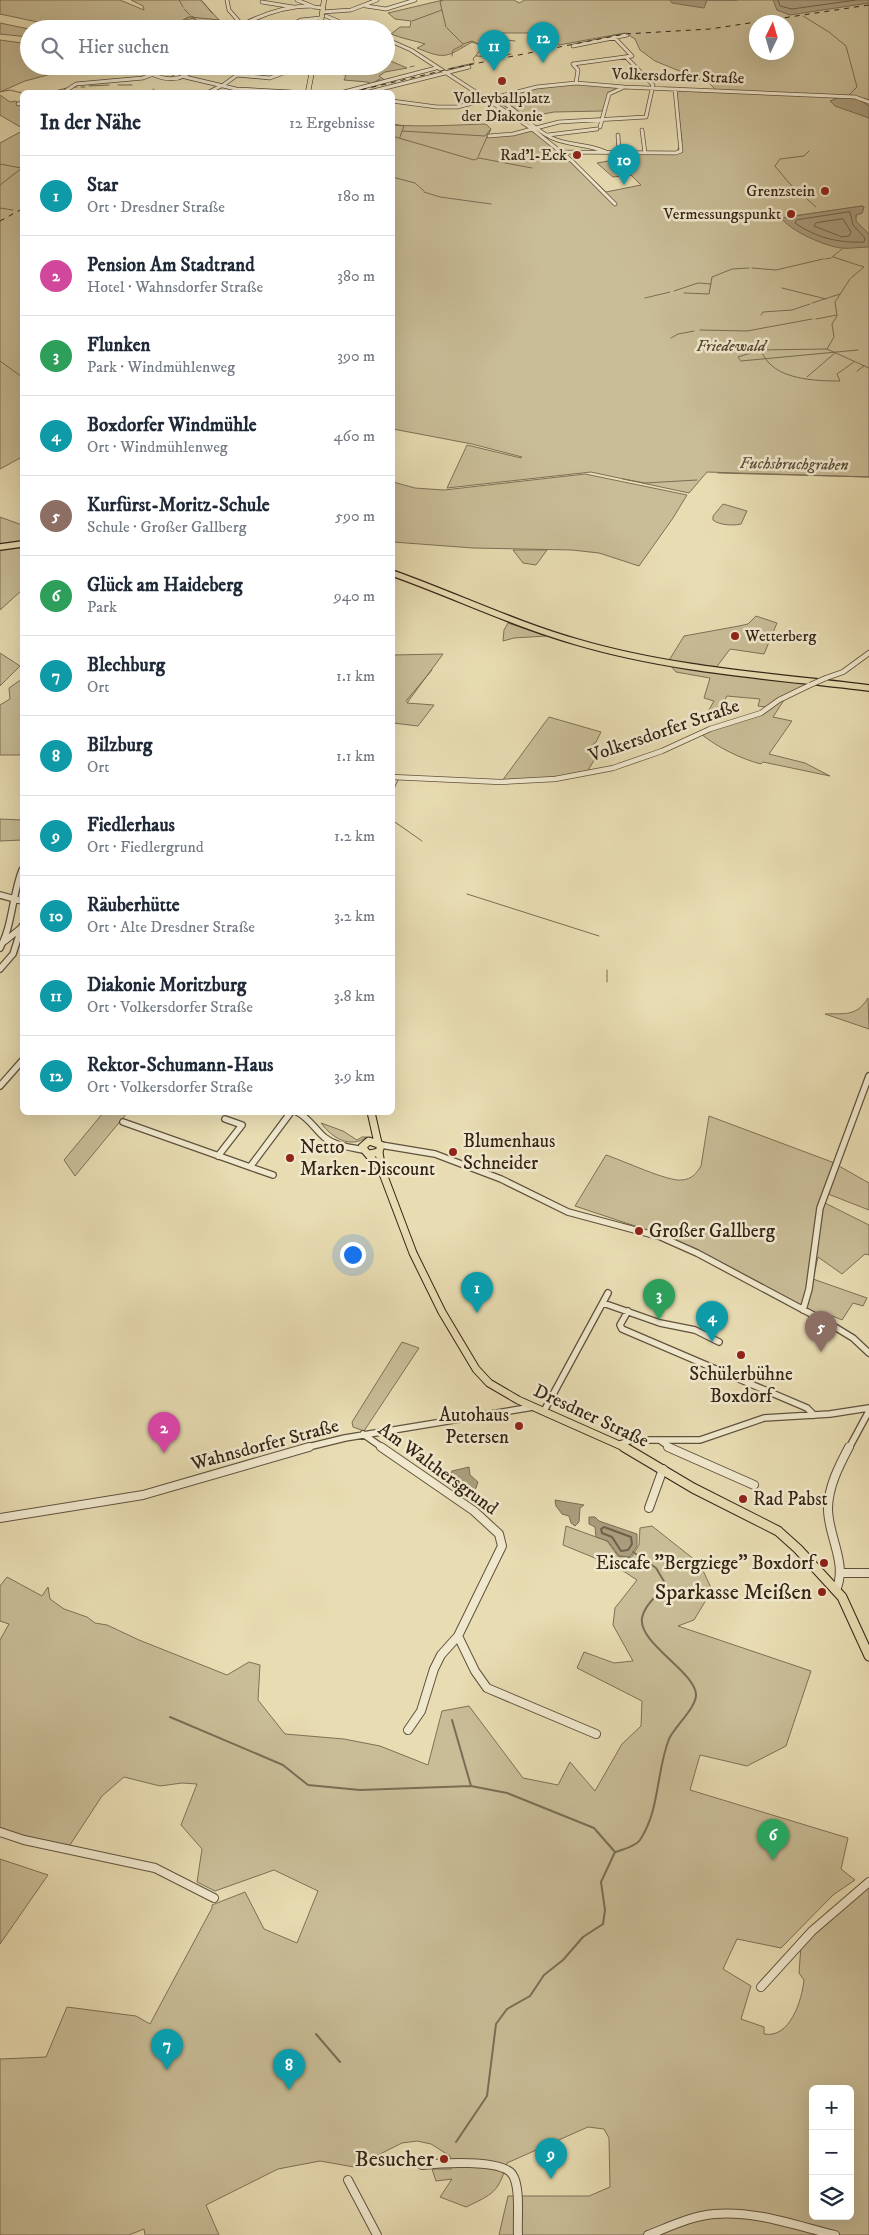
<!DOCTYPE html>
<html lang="de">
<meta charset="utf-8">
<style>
:root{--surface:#fff;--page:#f6f6f7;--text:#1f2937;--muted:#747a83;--line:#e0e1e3;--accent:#8f2418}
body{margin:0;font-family:"IM FELL DW Pica",serif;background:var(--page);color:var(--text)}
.controls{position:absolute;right:15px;bottom:15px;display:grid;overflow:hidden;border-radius:8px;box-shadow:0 5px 20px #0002}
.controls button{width:45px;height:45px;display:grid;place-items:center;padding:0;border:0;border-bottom:1px solid var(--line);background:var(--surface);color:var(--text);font:25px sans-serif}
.compass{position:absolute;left:749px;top:15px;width:45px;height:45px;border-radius:50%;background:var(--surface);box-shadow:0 5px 20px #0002;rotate:5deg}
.you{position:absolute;left:352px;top:1254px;width:18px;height:18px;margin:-12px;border:4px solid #fff;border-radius:50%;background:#1a73e8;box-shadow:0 0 0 8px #1a73e833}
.badge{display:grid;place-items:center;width:32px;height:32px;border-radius:50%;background:var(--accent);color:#fff;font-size:16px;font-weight:700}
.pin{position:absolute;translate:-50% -41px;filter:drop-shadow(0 1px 2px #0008)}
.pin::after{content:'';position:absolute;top:26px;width:18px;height:15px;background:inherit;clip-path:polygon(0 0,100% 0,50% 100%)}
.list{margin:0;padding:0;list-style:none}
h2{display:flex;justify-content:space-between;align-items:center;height:65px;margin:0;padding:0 20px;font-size:21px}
h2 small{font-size:16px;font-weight:400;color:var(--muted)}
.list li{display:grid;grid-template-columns:32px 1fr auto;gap:15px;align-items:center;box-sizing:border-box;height:80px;padding:0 20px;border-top:1px solid var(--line)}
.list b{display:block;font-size:19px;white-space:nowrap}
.list p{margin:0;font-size:16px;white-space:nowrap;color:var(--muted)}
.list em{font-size:16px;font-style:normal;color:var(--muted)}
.icon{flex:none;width:28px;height:28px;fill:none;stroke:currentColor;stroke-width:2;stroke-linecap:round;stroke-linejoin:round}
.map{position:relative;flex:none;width:869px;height:2235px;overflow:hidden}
.search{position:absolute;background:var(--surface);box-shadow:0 5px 20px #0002;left:20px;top:20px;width:375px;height:55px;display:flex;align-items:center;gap:12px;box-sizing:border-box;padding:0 18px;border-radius:28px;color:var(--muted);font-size:19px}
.panel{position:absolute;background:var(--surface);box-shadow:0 5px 20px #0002;left:20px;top:90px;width:375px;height:1025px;border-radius:8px}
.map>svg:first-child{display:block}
.green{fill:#c9bd97;stroke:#7e7056;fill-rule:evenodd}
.water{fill:#aa9d7d;stroke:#7a6d54}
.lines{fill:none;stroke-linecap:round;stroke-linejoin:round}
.shore-far1{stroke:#6e604a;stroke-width:1}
.shore{stroke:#6e604a;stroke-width:2}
.stream-far1{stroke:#7a6d54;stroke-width:1}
.stream{stroke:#7a6d54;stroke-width:2}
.minor-far3-casing{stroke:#60523d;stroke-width:4.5}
.minor-far2-casing{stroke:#60523d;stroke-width:6}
.minor-far1-casing{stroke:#60523d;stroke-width:8}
.minor-casing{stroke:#60523d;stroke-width:10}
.major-far3-casing{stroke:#332416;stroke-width:5.5}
.major-far2-casing{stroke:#332416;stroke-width:8}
.major-far1-casing{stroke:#332416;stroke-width:9}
.major-casing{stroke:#332416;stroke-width:11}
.minor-far3{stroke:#f0e8cd;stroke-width:3}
.minor-far2{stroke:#f0e8cd;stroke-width:4.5}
.minor-far1{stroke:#f0e8cd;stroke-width:5.5}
.minor{stroke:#f0e8cd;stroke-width:8}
.major-far3{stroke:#e8dcb2;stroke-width:4.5}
.major-far2{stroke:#e8dcb2;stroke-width:5.5}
.major-far1{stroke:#e8dcb2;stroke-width:7}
.major{stroke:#e8dcb2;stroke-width:9}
.rail{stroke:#332416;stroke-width:1;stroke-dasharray:5 5;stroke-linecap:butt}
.minor-bridge-casing{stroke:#60523d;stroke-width:6;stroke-linecap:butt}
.minor-bridge{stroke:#f0e8cd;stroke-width:4.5}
.poi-dot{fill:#8f2418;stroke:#f0e8cd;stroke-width:2}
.labels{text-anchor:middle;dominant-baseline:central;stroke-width:5;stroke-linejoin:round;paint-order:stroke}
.far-street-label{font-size:16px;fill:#332416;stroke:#f0e8cd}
.far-poi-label{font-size:16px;fill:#332416;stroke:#f0e8cd;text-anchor:end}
.far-park-label{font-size:16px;font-style:italic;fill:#584a36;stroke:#f0e8cd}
.far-water-label{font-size:16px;font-style:italic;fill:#5d4e3a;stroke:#f0e8cd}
.street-label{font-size:19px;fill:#332416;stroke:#f0e8cd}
.poi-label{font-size:19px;fill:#332416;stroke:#f0e8cd;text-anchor:start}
.near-poi-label{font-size:22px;fill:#332416;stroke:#f0e8cd;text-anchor:end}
</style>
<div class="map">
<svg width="869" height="2235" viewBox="0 0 869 2235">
<rect width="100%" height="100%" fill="#e8dcb2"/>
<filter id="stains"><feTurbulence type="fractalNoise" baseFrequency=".004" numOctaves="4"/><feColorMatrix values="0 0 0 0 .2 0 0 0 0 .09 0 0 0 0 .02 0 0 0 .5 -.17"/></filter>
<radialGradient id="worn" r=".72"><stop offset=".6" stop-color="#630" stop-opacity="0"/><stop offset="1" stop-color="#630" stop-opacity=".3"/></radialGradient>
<!-- green -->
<path class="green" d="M0 0H120L144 10 143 6 131 0H201L227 29H206L192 16 179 22 193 18 203 29H58L61 27 0 14Z
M443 0H514L519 3 525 0H869V106C860 99 845 94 834 99L869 118V477L707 472 689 493 591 472 447 488 467 445 521 458 522 457 472 444 393 429V125C423 127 454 125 486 124L491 129 487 137 513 134 532 129 564 152 606 192 641 185 631 175 613 177 597 163 614 160 609 153H676L682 141 675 89 717 91 709 83 655 61 640 50 635 39 625 33 559 45 539 33H502L493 39 495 41 478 44 472 42C446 57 446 60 417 48L425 44C413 40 403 39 391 34L400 27H410L411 21 395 19 388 13ZM756 22H786V52H756ZM862 206 864 207 862 213 856 215 855 230 794 216Z
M0 23 29 29V37L0 34Z
M0 40 29 44V66H81L25 81 0 92Z
M386 59 407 68 385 72 379 76 386 81 374 85 367 82 344 80 346 75 317 71 318 67 327 66H386Z
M568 83 624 87 610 93 603 111 554 112 517 119 486 99 537 87Z
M0 95 10 102 16 101 22 108V128L0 115Z
M22 131V457L0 469V143Z
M585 474 687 495 673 518 639 566 599 553 572 550 473 548 393 542V482L415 488 444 490Z
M723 504 747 511 741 524C733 526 719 525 713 520V516Z
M0 517 22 525V590L0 610Z
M513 550H547L536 565 523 563Z
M756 616 777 623 764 654 730 649 715 669 668 662 684 636 739 626 748 624Z
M508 623 546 636 514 638 503 641 504 630Z
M0 653 20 666 0 686Z
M443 654 407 703 434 705 418 726 393 723V655Z
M670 665 810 684 774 701 766 707 758 706 760 699 727 696 715 717 706 715 714 701 704 698 710 678 676 672Z
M22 679V755H0V705L10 699 9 688Z
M786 697 773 717 792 721 769 754 805 763 830 776 763 762 761 764C741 759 717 747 701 734L767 709Z
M549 717 601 732 596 742 589 748 599 752 587 772 556 778 502 781Z
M0 819 22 820V840L0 841Z
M868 998 869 1029 825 1014C846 1013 856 1017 868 998Z
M124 1112 127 1113 75 1176 64 1160 103 1113Z
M709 1116 832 1162 869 1183V1210L828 1194 825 1203 869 1225V1255L865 1254 842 1274 818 1257 813 1279 867 1298 863 1306 853 1303 842 1320 830 1315 827 1319 665 1236 575 1206 606 1155C622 1160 668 1182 682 1180 692 1179 696 1174 701 1166Z
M321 1123 343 1131 357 1140 362 1137H367C350 1149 332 1138 321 1123Z
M402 1342 419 1348 364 1431 353 1427 352 1422Z
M566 1526 607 1541 618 1556 631 1558 639 1545 640 1528 652 1526 700 1564 712 1590 694 1620 678 1626 811 1671 786 1746 747 1766 700 1755 690 1790 848 1838 841 1869 855 1880 833 1895 781 1948 737 1939 723 1969 751 1986 741 2019 764 2027V2034C790 2039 802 2000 804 1980L799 1973 801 1945 869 1886V2235H499L508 2196H589L610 2187 609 2138 604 2129 588 2127 507 2163C498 2193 493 2194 466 2207L440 2197 452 2179 436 2181 432 2169H451L450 2156 431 2144 417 2141 402 2143 354 2167 320 2161 278 2169 206 2205 219 2235H145L144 2229 129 2235H0V2059L46 2057 67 2007 136 2016 150 2024 212 1908V1905L245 1892 264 1929 297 1943 318 1891 274 1870 215 1891 197 1882 202 1849 181 1825 197 1784 182 1783 160 1786 124 1777 102 1796 66 1851 0 1833V1640L9 1624 0 1621V1586L7 1577 42 1596 48 1587 50 1599 64 1609 87 1617 95 1623 107 1625 139 1640 227 1675 249 1662 260 1665 258 1700 285 1734 344 1739 380 1746 428 1765 442 1711 469 1706 523 1778 558 1785 570 1762 595 1791 622 1744 641 1726 642 1701 577 1668 584 1652 614 1663 633 1661 613 1625 615 1608 637 1580 617 1567 563 1545ZM813 2089H850V2216H813Z
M0 1859 48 1875 0 1944Z"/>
<!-- water -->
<path class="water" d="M670 0H737H707L704 8 672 3Z
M773 0H869V3L790 15 777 10Z
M840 97 858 99 869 106V118L835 106 830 101Z
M862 206 864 207 862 213 856 215V221L869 234V247C862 247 847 249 841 248 824 246 791 231 781 218Z
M469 1467 470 1475 478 1482 476 1488 469 1495 447 1481 452 1471Z
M555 1500 584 1505 580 1508 579 1522 575 1526 571 1523 569 1516 562 1514 556 1506Z
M589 1517H595L599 1521 637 1534V1546L630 1557 619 1556 608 1541 596 1537 595 1527 589 1524Z"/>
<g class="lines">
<!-- shore-far1 -->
<path class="shore-far1" d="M778 0 780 6 792 9 856 0
M850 212 853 225 865 238 864 242C838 243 817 238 795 223L797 220Z
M843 219 851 232 849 236 842 237 814 226 816 223Z"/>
<!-- shore -->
<path class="shore" d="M604 1527 631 1537 632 1544 628 1550 621 1551 612 1537 602 1533 601 1529Z"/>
<!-- stream-far1 -->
<path class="stream-far1" d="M179 0 183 7
M201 0 212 13
M443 0 440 2 446 27
M184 9 190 15
M803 16 829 32 846 46 857 87 849 95
M190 17 220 20 221 25 219 27
M192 17 204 29
M412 21 442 10
M180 22 188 17
M201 26 219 27 217 29
M144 28 167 27 177 23
M447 28 463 44 472 41 478 44 500 41
M507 40 515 41
M503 41H506
M452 56 453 50 463 45
M476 56 498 57 511 54
M474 61 473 59 481 49 478 45
M410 67 414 66
M448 69 474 63
M163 73 177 66
M171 77 185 68
M373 83 380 79
M118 85H132
M89 86 109 85
M73 87H77
M81 87H85
M153 89 157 92
M0 92 10 90 22 93
M51 92 67 88
M392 124 404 126 400 137
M402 131 485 136 490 130
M392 136 474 160 479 158 532 168
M809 151 804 156 780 159 775 166 789 183 816 207
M392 152V158
M478 157 487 137
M0 164 21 168
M392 177 415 183 424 191
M0 185 22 168
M424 192 440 197 491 204
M0 208 13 210
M832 257 842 249
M833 257 864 267 851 278
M825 259 831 258
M752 268 776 270 823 259
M850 279 835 302 837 316 832 324 834 337 827 349 869 368
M782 288 826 299
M674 291 698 283 711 284
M684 293 709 294 712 277 732 269 749 268
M645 298 670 292
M812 303 840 294
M761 315 763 312 792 310 810 304
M816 319 837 315
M700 330 747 331 812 319
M671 338 678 334 694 331
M827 349 760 350 738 357 741 361 858 350
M760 350C763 354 765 359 769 363 785 380 818 381 840 381L837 374 854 362
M0 361 22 377
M857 371 864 366
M807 377 836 352
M718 473 869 477
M623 479 645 483 697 480
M406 701 432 670
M392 793 398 780
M392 820 422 841
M467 894 599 936
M607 970V982"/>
<!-- stream -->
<path class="stream" d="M170 1717 283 1765 308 1785 360 1790 471 1786
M452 1720 471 1786 507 1793 594 1828 615 1852 601 1882 605 1910 603 1924 583 1937 563 1960 544 1975 530 1996 507 2009 496 2024 487 2096 456 2142
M616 1852C623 1849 635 1847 640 1840 660 1810 656 1772 669 1739 675 1726 697 1707 696 1694 694 1671 638 1643 642 1618 644 1605 659 1595 665 1583L656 1568 633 1552
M316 2034 340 2062"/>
<defs>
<path id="minor-far3" d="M227 0 229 10 242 25
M297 0 314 7 323 8
M262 2 293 7
M366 6 386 9 415 0
M322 12 351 10 377 0
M326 16 356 29
M242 25C263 14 287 6 311 6
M284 29 301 20 321 18
M386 39 411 50 531 128 572 161 615 204
M573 46 627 35
M573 64 632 56 614 37
M573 64 578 70 576 83
M154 75C171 82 185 80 197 66
M185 77 236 89 291 92
M222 86 237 75 270 78 283 73
M64 92 76 84 143 78 174 66
M209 92 221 86
M344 92 436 68
M369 92 469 67
M494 97C516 108 530 128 552 138 569 146 589 144 606 152
M392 101 437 107H457L537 87 576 83 624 87 855 97 869 102
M18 104 22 103
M600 127 609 94 622 88
M642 130 645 153
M548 135 597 129
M618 135 619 153
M489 136 513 134 559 122 646 117 653 85 626 57
M562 152 676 153 681 151 675 89"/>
<path id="minor-far2" d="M826 678 843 672 869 653
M392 777 500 782 555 779 613 768 662 751 710 729 761 713 779 700 810 685"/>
<path id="minor-far1" d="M0 895 22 901
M5 941 21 928
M0 948C13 924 12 895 22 870
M0 969 13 954 22 926
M0 1086 22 1061
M297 1112C309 1118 314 1128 324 1137 335 1146 350 1147 363 1150
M123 1122 250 1167 291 1112
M381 1145 435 1154 501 1179 568 1212 661 1237 697 1253 830 1324 853 1338 869 1353
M218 1156 242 1125 225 1119
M250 1167 273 1175
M603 1303 660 1323 695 1330 719 1342
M803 1310 809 1289 820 1208 869 1076
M628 1311 620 1325 622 1329 807 1408 814 1415
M544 1411 608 1293
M363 1434 383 1448
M661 1441 671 1448
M620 1444 632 1440H700L764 1418 830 1414 869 1408
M304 1448 345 1438 533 1407
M849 1448 869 1411"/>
<path id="minor" d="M381 1447 474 1511 499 1534 502 1546 458 1636 441 1655 434 1669 421 1711 408 1730
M668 1447 754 1485
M649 1508 663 1469
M0 1518 143 1495 309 1447
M840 1573H869
M836 1590C848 1564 828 1536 828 1509 828 1487 839 1466 849 1447
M458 1636 475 1671 487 1688 596 1734
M0 1832 24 1840 155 1868 214 1898
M761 1987 812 1931 869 1882
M422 2165C440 2163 501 2159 512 2174 521 2186 517 2220 518 2235
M348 2180 377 2235
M648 2235C669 2227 691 2216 714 2214 754 2210 797 2226 835 2235"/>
<path id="major-far3" d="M320 29 324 0
M308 92 313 66"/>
<path id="major-far2" d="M0 547 22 544
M392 573C454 595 514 624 577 642 672 670 771 676 869 688"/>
<path id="major-far1" d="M371 1112 378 1143
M379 1152 382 1171 413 1253 442 1312 476 1369 489 1383 518 1400 626 1448
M370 1154 379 1152 381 1145 369 1141 362 1147 379 1167"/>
<path id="major" d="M624 1447 693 1488 778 1531 798 1549 842 1597 869 1656"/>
</defs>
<!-- minor-far3 casing -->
<use href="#minor-far3" class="minor-far3-casing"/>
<!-- minor-far2 casing -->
<use href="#minor-far2" class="minor-far2-casing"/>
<!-- minor-far1 casing -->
<use href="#minor-far1" class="minor-far1-casing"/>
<!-- minor casing -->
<use href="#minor" class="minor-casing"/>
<!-- major-far3 casing -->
<use href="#major-far3" class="major-far3-casing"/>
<!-- major-far2 casing -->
<use href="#major-far2" class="major-far2-casing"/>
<!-- major-far1 casing -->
<use href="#major-far1" class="major-far1-casing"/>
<!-- major casing -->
<use href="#major" class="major-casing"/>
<!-- minor-far3 -->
<use href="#minor-far3" class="minor-far3"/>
<!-- minor-far2 -->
<use href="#minor-far2" class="minor-far2"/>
<!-- minor-far1 -->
<use href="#minor-far1" class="minor-far1"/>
<!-- minor -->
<use href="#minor" class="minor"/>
<!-- major-far3 -->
<use href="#major-far3" class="major-far3"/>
<!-- major-far2 -->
<use href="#major-far2" class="major-far2"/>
<!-- major-far1 -->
<use href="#major-far1" class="major-far1"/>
<!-- major -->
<use href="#major" class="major"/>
<!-- rail -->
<path class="rail" d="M352 92 458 67 625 34 710 29 869 5
M0 221 22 209"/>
<defs>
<path id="minor-bridge" d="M810 685 826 678"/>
</defs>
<!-- minor-bridge casing -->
<use href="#minor-bridge" class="minor-bridge-casing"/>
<!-- minor-bridge -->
<use href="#minor-bridge" class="minor-bridge"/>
</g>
<!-- markers -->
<g class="poi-dot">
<circle cx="502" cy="81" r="5"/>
<circle cx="577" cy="155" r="5"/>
<circle cx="825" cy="191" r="5"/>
<circle cx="791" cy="214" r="5"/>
<circle cx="735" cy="636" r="5"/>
<circle cx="453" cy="1152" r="5"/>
<circle cx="290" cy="1158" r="5"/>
<circle cx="639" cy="1231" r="5"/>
<circle cx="741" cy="1355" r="5"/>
<circle cx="519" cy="1426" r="5"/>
<circle cx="743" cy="1499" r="5"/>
<circle cx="824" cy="1563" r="5"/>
<circle cx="822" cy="1592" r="5"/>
<circle cx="444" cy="2159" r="5"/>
</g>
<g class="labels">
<!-- far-street labels -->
<g class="far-street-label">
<text transform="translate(678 76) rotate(2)">Volkersdorfer Straße</text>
</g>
<!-- far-poi labels -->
<g class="far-poi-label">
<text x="502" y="98" text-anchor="middle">Volleyballplatz<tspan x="502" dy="18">der Diakonie</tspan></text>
<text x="567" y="155">Rad'l-Eck</text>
<text x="815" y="191">Grenzstein</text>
<text x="781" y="214">Vermessungspunkt</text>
<text x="745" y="636" text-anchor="start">Wetterberg</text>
</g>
<!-- far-park labels -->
<g class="far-park-label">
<text x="731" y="346">Friedewald</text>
</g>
<!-- far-water labels -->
<g class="far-water-label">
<text transform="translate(794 464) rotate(1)">Fuchsbruchgraben</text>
</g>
<!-- street labels -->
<g class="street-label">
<text transform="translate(664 731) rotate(-19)">Volkersdorfer Straße</text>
<text transform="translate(591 1416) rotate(25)">Dresdner Straße</text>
<text transform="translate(265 1445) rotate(-15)">Wahnsdorfer Straße</text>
<text transform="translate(438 1469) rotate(36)">Am Walthersgrund</text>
</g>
<!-- poi labels -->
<g class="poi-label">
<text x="463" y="1141">Blumenhaus<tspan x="463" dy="22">Schneider</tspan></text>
<text x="300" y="1147">Netto<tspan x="300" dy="22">Marken-Discount</tspan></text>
<text x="649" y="1231">Großer Gallberg</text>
<text x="741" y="1374" text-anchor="middle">Schülerbühne<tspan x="741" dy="22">Boxdorf</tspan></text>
<text x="509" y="1415" text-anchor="end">Autohaus<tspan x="509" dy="22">Petersen</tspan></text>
<text x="753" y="1499">Rad Pabst</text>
<text x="814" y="1563" text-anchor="end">Eiscafe "Bergziege" Boxdorf</text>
</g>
<!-- near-poi labels -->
<g class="near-poi-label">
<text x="812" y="1592">Sparkasse Meißen</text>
<text x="434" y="2159">Besucher</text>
</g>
</g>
<rect width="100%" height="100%" filter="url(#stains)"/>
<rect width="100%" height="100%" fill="url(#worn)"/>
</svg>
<div class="controls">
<button>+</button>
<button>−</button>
<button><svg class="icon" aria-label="layers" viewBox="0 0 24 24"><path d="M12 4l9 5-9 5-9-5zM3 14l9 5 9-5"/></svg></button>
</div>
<svg class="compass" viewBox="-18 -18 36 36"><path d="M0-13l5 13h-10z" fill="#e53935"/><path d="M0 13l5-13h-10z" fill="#747a83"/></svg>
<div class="you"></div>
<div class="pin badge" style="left:477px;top:1313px;background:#0f9aa8">1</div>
<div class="pin badge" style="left:164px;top:1453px;background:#d1479c">2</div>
<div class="pin badge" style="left:659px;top:1320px;background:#2e9e5b">3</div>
<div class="pin badge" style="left:712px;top:1342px;background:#0f9aa8">4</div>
<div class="pin badge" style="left:821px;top:1352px;background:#8d6e63">5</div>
<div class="pin badge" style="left:773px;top:1860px;background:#2e9e5b">6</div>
<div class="pin badge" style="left:167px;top:2070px;background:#0f9aa8">7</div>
<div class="pin badge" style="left:289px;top:2090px;background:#0f9aa8">8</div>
<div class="pin badge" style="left:551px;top:2179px;background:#0f9aa8">9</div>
<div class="pin badge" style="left:624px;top:185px;background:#0f9aa8">10</div>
<div class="pin badge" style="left:494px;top:71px;background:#0f9aa8">11</div>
<div class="pin badge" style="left:543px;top:63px;background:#0f9aa8">12</div>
<div class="search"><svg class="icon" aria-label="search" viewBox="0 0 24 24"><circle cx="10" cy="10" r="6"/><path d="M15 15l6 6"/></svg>Hier suchen</div>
<section class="panel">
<h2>In der Nähe<small>12 Ergebnisse</small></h2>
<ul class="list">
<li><span class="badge" style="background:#0f9aa8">1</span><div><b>Star</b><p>Ort · Dresdner Straße</p></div><em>180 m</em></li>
<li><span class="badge" style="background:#d1479c">2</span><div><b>Pension Am Stadtrand</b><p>Hotel · Wahnsdorfer Straße</p></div><em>380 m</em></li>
<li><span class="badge" style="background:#2e9e5b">3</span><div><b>Flunken</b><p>Park · Windmühlenweg</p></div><em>390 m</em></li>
<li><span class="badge" style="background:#0f9aa8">4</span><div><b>Boxdorfer Windmühle</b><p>Ort · Windmühlenweg</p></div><em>460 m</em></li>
<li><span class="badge" style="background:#8d6e63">5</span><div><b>Kurfürst-Moritz-Schule</b><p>Schule · Großer Gallberg</p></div><em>590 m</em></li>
<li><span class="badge" style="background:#2e9e5b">6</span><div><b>Glück am Haideberg</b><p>Park</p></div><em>940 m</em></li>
<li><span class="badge" style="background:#0f9aa8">7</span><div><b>Blechburg</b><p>Ort</p></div><em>1.1 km</em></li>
<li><span class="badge" style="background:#0f9aa8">8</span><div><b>Bilzburg</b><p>Ort</p></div><em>1.1 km</em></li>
<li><span class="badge" style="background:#0f9aa8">9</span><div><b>Fiedlerhaus</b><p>Ort · Fiedlergrund</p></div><em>1.2 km</em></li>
<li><span class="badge" style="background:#0f9aa8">10</span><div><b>Räuberhütte</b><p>Ort · Alte Dresdner Straße</p></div><em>3.2 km</em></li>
<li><span class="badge" style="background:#0f9aa8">11</span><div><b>Diakonie Moritzburg</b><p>Ort · Volkersdorfer Straße</p></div><em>3.8 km</em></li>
<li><span class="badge" style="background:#0f9aa8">12</span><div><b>Rektor-Schumann-Haus</b><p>Ort · Volkersdorfer Straße</p></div><em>3.9 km</em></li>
</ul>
</section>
</div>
